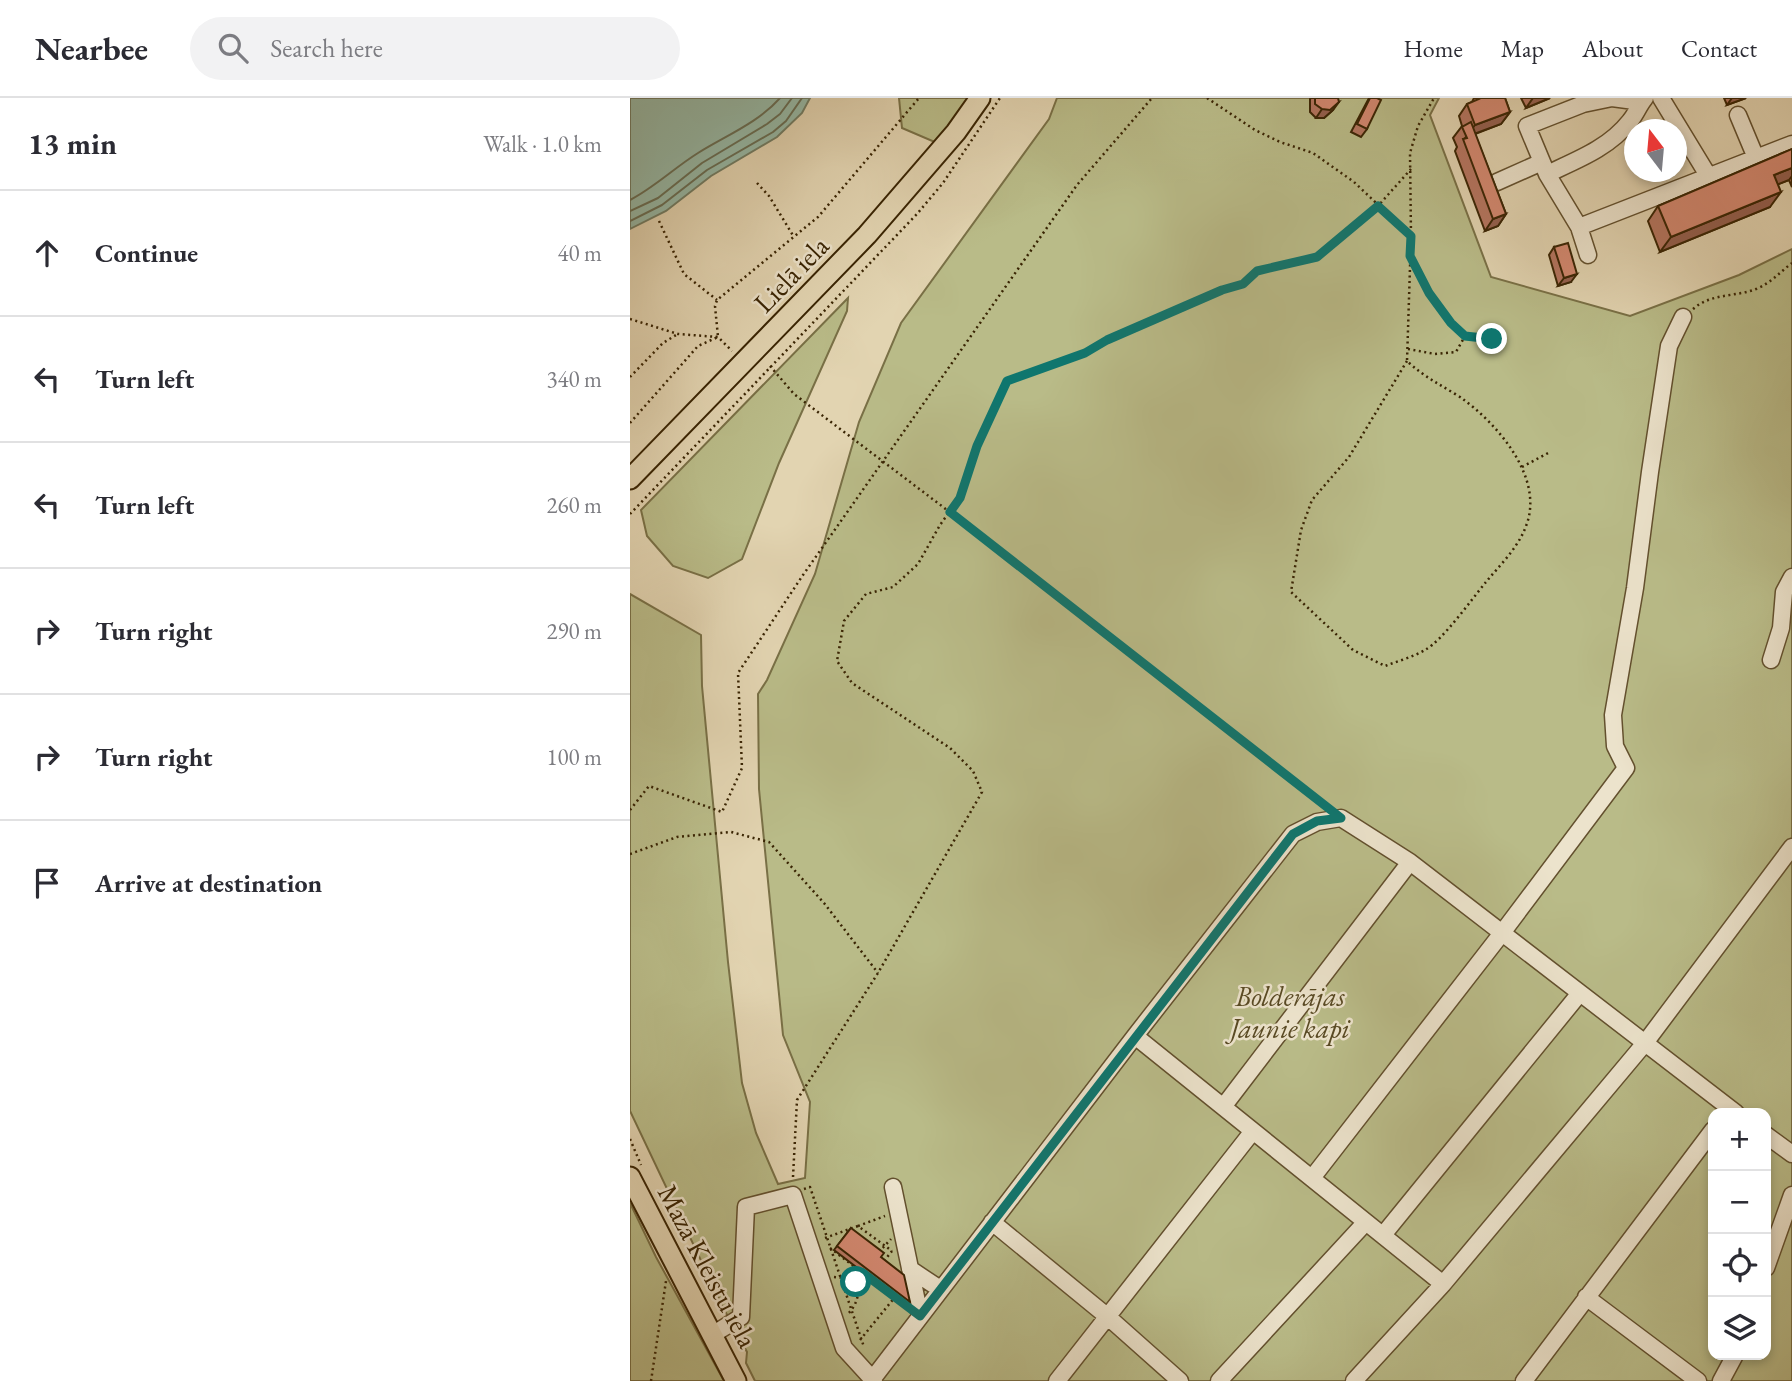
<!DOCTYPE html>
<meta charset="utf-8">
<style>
:root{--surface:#fff;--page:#f2f2f3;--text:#2b2b33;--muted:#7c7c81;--line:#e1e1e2}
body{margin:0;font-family:"EB Garamond",serif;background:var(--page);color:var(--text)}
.controls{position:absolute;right:21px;bottom:21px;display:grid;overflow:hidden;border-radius:14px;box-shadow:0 4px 10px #0003}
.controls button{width:63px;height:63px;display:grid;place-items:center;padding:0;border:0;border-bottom:2px solid var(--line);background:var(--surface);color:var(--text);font:35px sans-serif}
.compass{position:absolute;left:994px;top:21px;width:63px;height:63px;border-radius:50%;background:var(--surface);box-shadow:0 4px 10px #0003;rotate:344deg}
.stop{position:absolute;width:21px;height:21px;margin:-16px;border:5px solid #0f766e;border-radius:50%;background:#fff}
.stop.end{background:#0f766e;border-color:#fff;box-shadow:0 2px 7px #0008}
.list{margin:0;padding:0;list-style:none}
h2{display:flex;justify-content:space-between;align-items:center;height:91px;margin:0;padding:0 28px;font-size:30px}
h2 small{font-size:23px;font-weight:400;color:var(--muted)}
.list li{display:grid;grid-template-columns:46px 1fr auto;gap:21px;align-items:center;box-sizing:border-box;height:126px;padding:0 28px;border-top:2px solid var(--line)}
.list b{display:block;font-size:26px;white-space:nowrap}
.list em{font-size:23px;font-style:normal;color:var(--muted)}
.icon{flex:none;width:38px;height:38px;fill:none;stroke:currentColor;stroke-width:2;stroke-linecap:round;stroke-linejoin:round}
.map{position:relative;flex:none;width:1162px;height:1283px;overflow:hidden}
header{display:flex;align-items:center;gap:42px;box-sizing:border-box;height:98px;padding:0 35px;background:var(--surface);border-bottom:2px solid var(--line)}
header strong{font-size:33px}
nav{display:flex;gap:38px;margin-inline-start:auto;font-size:24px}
.search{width:490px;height:63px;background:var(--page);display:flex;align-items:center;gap:18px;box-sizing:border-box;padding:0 24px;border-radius:38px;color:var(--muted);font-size:26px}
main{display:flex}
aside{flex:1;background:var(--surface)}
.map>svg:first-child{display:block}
.green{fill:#b9bb88;stroke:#797046;stroke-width:2;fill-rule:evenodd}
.water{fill:#96b9a7;stroke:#717d65;stroke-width:2}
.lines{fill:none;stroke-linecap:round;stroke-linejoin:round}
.shore{stroke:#686e55;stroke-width:2}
.minor-casing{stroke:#63502e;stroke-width:19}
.major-casing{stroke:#392403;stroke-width:23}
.path{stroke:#392403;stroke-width:2.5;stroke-dasharray:2 3.5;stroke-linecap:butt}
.minor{stroke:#ece3cc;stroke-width:16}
.major{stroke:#e2d4b1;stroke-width:19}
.wall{fill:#b57560;stroke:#392403;stroke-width:2}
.shaded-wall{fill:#945f4e;stroke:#392403;stroke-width:2}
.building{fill:#d38870;stroke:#392403;stroke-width:2}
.route{stroke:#0f766e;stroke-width:9}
.labels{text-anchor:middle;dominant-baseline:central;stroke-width:5;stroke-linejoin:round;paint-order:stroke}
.street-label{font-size:28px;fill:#392403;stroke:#ece3cc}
.park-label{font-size:28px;font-style:italic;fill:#594a24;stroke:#ece3cc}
</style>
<header>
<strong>Nearbee</strong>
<div class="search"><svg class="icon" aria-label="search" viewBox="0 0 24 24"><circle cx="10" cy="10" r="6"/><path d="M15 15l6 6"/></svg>Search here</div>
<nav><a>Home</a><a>Map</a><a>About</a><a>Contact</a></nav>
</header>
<main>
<aside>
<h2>13 min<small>Walk · 1.0 km</small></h2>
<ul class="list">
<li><svg class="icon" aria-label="ahead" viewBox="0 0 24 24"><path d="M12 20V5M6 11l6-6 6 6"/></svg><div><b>Continue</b></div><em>40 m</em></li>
<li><svg class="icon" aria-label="left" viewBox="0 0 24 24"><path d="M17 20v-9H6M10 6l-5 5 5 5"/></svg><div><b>Turn left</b></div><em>340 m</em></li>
<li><svg class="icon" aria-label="left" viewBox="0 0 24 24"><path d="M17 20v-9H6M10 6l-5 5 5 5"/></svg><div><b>Turn left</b></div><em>260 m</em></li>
<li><svg class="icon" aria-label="right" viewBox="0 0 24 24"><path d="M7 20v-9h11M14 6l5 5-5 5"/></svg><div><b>Turn right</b></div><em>290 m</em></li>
<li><svg class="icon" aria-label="right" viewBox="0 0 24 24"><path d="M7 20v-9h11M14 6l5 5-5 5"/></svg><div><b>Turn right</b></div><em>100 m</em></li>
<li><svg class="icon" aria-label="arrive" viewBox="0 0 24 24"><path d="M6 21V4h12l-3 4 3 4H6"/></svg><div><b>Arrive at destination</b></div></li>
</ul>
</aside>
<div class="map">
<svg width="1162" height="1283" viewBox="0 0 1162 1283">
<rect width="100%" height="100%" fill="#e2d4b1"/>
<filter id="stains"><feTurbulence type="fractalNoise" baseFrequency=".00286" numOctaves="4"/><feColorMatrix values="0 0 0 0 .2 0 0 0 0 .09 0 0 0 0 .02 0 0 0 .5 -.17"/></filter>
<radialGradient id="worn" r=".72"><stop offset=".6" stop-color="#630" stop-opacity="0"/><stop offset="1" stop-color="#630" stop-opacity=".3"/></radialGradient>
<!-- green -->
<path class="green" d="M269 0H339L307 45 272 30Z
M427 0H809L800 17 861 179 1000 218 1109 177 1162 151V1283H125L116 1265 117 1254 95 1213 0 1013V496L71 537 72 588 98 864 112 985 126 1035 148 1086 175 1080 180 1004 153 937 129 691 128 596 137 582 185 476 229 324 271 225 419 21ZM1083 1015H1136V1257H1083Z
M218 200 217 213 149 365 112 461 78 480 43 468 17 438 11 412Z
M0 1105 26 1159 94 1283H0Z"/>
<!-- water -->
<path class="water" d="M0 0H180L172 15 147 39 81 78 36 113 0 131Z"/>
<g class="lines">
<!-- shore -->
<path class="shore" d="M0 102C25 89 44 70 68 55 95 38 128 25 150 0
M0 113 28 100 72 65 137 26 150 16 162 0
M0 123 32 107 77 72 143 34 156 23 172 0"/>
<defs>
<path id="minor" d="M1031 0 1079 79
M1108 17 1126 60
M917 76C947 62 979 50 1000 23 1006 16 1009 7 1015 0
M867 84 912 64
M949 129 1162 46
M958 157 949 129 917 76 897 28 953 6 982 0 1012 4
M1141 562 1151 530 1154 494 1162 479
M505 938 813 1186
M593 1009 780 764
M1136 1037 1162 1056
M682 1080 872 835 996 670 985 648 983 617 1005 490 1020 374 1039 248 1053 219
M263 1089 290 1218
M362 1124 478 1219 550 1283
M753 1137 950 895
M1136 1170 1162 1097
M280 1171 310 1191
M956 1199 1068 1283
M82 1237 111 1219 116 1109 163 1097 214 1250 244 1283
M241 1283 505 938 663 736 687 724 711 720 780 764 1106 1015
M427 1283 623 1033
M589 1283 735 1125
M724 1283 813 1186 1015 945 1162 749
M894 1283 1083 1032
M1091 1283 1105 1257"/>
<path id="major" d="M0 381 237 137 326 34 350 0
M0 1079 106 1283"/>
</defs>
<!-- minor casing -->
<use href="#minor" class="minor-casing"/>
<!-- major casing -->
<use href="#major" class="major-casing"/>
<!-- path -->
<path class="path" d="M577 0 625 32 650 44 683 55 724 84 781 138
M127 85 139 98 164 139
M29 123 54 176 87 202
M1063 211C1081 195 1106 199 1126 191 1141 185 1150 174 1162 165
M0 221 48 236 88 239 102 253
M835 238 862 241
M778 251 805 256 826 254 835 238C811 216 796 189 782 161
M777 263 719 359 682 402 671 432 661 494 723 552 755 568C768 563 783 559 795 552 813 542 841 502 856 484 870 467 888 450 896 428 915 380 867 325 830 299 811 287 794 279 777 263L781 138 780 55 788 28 804 0
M140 268 164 296 350 437 697 709
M0 279 33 245 46 237
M0 325 68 248 88 239 85 208 87 202 188 119 289 0
M892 369 920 354
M0 416 287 116 313 85 370 0
M0 712 19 688 92 714 112 670 108 575 173 477 447 87 522 0
M0 756 47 739 101 734 139 744 194 805 248 875
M0 1041 11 1067
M163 1079 167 1002 248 875 352 694 343 673 320 650 222 585 207 563 214 523 236 496 263 489 288 466 310 427 330 399 347 348 378 283 455 255 477 242 592 192 613 186 627 173 687 159 748 108 781 71
M174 1091 180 1089 234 1249
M228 1128 255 1118
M195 1140 228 1128 262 1153
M200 1150 273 1206
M249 1154 261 1141
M254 1163 262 1153
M204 1179 217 1180 226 1183C231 1196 226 1208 217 1217
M230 1242 265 1199
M21 1283 36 1183"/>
<!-- minor -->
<use href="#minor" class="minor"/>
<!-- major -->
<use href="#major" class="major"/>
</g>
<!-- wall -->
<path class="wall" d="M681 0H708L703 12 694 20H686L680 14V1Z
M739 0H747L737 31 731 39 721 34Z
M844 0H875L880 14 871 26 845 36 876 116 868 128 855 133 825 53 827 49 823 40 832 28 829 18 837 6 842 4Z
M891 0H920L896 10Z
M1094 0H1116L1097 7Z
M1162 51V89L1159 82 1148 86 1140 109 1030 154 1018 123 1028 108Z
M924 149 941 184 928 188 919 157Z
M221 1130 251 1159 280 1204 277 1208 204 1152Z"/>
<!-- shaded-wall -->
<path class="shaded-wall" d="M903 0H920L896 10Z
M1102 0H1116L1097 7Z
M709 4 703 12 694 20H686L692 11Z
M880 14 871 26 836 39 845 27Z
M1162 70V78L1159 82 1134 92 1144 77Z
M1151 94 1140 109 1030 154 1041 139Z
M876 116 868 128 855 133 863 121Z
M947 176 941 184 928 188 934 180Z"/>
<!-- building -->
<path class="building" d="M685 0H708L709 4 700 12 692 11 685 6Z
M740 0H747L751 2 737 31 727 26Z
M848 0H875L880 14 845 27 837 6 849 1Z
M841 24 876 116 863 121 833 41 837 40 832 29Z
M1162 51V70L1144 77 1151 94 1041 139 1028 108Z
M938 145 947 176 934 180 924 149Z
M221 1130 254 1155 251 1159 274 1177 280 1204 207 1148Z"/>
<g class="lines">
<!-- route -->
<path class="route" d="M226 1184 233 1175 290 1218 663 736 687 723 711 720 320 414 330 400 347 348 377 283 455 255 477 242 592 192 613 186 627 173 687 159 748 108 781 138 780 158 799 195 821 225 835 238 862 241"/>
</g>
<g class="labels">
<!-- street labels -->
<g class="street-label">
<text transform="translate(161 176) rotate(-46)">Lielā iela</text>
<text transform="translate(78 1168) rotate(62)">Mazā Kleistu iela</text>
</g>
<!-- park labels -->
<g class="park-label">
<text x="660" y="898">Bolderājas<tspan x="660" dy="32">Jaunie kapi</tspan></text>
</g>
</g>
<rect width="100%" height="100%" filter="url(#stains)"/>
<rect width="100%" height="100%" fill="url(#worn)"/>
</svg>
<div class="controls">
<button>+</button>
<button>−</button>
<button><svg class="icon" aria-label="locate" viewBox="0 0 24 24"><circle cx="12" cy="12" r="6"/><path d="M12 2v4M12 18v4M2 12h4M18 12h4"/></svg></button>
<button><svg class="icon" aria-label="layers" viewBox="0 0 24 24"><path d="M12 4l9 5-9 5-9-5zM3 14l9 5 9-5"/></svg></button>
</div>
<svg class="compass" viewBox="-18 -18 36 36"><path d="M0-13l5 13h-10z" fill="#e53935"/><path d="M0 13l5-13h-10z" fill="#7c7c81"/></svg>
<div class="stop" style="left:226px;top:1184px"></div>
<div class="stop end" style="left:862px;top:241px"></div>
</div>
</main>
